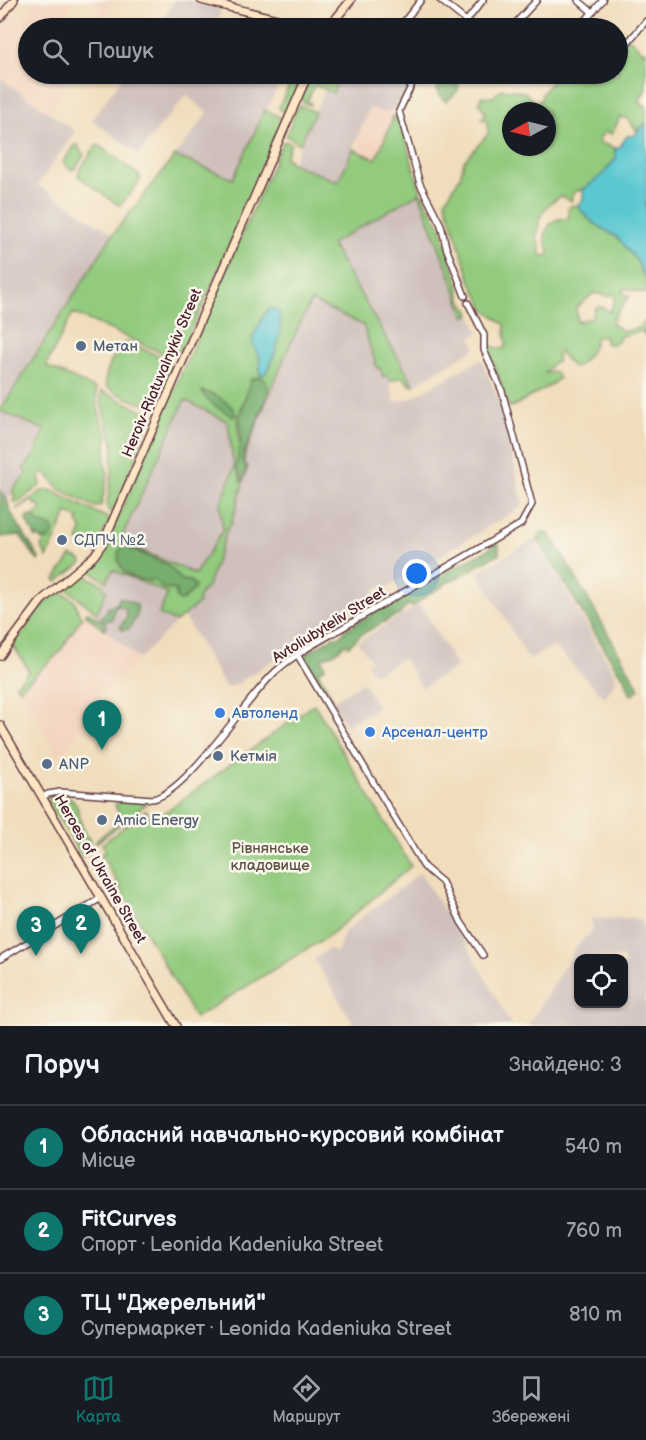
<!DOCTYPE html>
<html lang="uk">
<meta charset="utf-8">
<style>
:root{--surface:#171b24;--page:#20242c;--text:#f1f3f6;--muted:#9ea1a6;--line:#363941;--accent:#0f766e}
body{margin:0;font-family:"Balsamiq Sans",sans-serif;background:var(--page);color:var(--text)}
.controls{position:absolute;right:18px;bottom:18px;display:grid;overflow:hidden;border-radius:12px;box-shadow:0 2px 4px #0004}
.controls button{width:54px;height:54px;display:grid;place-items:center;padding:0;border:0;border-bottom:2px solid var(--line);background:var(--surface);color:var(--text);font:30px sans-serif}
.compass{position:absolute;left:502px;top:102px;width:54px;height:54px;border-radius:50%;background:var(--surface);box-shadow:0 2px 4px #0004;rotate:263deg}
.you{position:absolute;left:417px;top:574px;width:21px;height:21px;margin:-15px;border:4px solid #fff;border-radius:50%;background:#1a73e8;box-shadow:0 0 0 9px #1a73e833}
.badge{display:grid;place-items:center;width:39px;height:39px;border-radius:50%;background:var(--accent);color:#fff;font-size:20px;font-weight:700}
.pin{position:absolute;translate:-50% -50px;filter:drop-shadow(0 2px 3px #0008)}
.pin::after{content:'';position:absolute;top:32px;width:21px;height:18px;background:inherit;clip-path:polygon(0 0,100% 0,50% 100%)}
.list{margin:0;padding:0;list-style:none}
h2{display:flex;justify-content:space-between;align-items:center;height:78px;margin:0;padding:0 24px;font-size:26px}
h2 small{font-size:20px;font-weight:400;color:var(--muted)}
.list li{display:grid;grid-template-columns:39px 1fr auto;gap:18px;align-items:center;box-sizing:border-box;height:84px;padding:0 24px;border-top:2px solid var(--line)}
.list b{display:block;font-size:22px;white-space:nowrap}
.list p{margin:0;font-size:20px;white-space:nowrap;color:var(--muted)}
.list em{font-size:20px;font-style:normal;color:var(--muted)}
.icon{flex:none;width:33px;height:33px;fill:none;stroke:currentColor;stroke-width:2;stroke-linecap:round;stroke-linejoin:round}
.map{position:relative;flex:none;width:646px;height:1026px;overflow:hidden}
.search{position:absolute;background:var(--surface);box-shadow:0 2px 4px #0004;left:18px;right:18px;top:18px;height:66px;display:flex;align-items:center;gap:15px;box-sizing:border-box;padding:0 21px;border-radius:33px;color:var(--muted);font-size:22px}
.sheet{height:330px;background:var(--surface)}
nav{display:flex;justify-content:space-around;align-items:center;box-sizing:border-box;height:84px;border-top:2px solid var(--line);background:var(--surface);font-size:16px;color:var(--muted)}
nav a{display:grid;justify-items:center;gap:3px}
nav .on{color:var(--accent)}
.map>svg:first-child{display:block}
.built{fill:#f3d4bf}
.industrial{fill:#cfc0bb;fill-rule:evenodd}
.green{fill:#92ca7e;stroke:#6e7454;stroke-width:1.5;fill-rule:evenodd}
.forest{fill:#75ae6d;stroke:#60664c;stroke-width:1.5}
.water{fill:#5ac7d1;stroke:#52737e;stroke-width:1.5}
.lines{fill:none;stroke-linecap:round;stroke-linejoin:round}
.street-casing{stroke:#633c41;stroke-width:8}
.secondary-casing{stroke:#633c41;stroke-width:10}
.street{stroke:#fff;stroke-width:5}
.secondary{stroke:#fde5c5;stroke-width:7}
.service-dot{fill:#5c6f8a;stroke:#fbf7ec;stroke-width:2}
.shop-dot{fill:#3f7fe0;stroke:#fbf7ec;stroke-width:2}
.labels{text-anchor:middle;dominant-baseline:central;stroke-width:5;stroke-linejoin:round;paint-order:stroke}
.service-label{font-size:15px;fill:#4e5e75;stroke:#fbf7ec;text-anchor:start}
.street-label{font-size:15px;fill:#4a1f2b;stroke:#fbf7ec}
.shop-label{font-size:15px;fill:#366cbe;stroke:#fbf7ec;text-anchor:start}
.park-label{font-size:15px;fill:#605244;stroke:#fbf7ec}
</style>
<div class="map">
<svg width="646" height="1026" viewBox="0 0 646 1026">
<rect width="100%" height="100%" fill="#fbf7ec"/>
<filter id="ink" filterUnits="userSpaceOnUse"><feTurbulence type="fractalNoise" baseFrequency=".0167" numOctaves="2"/><feDisplacementMap in="SourceGraphic" scale="12" xChannelSelector="R" yChannelSelector="G"/><feConvolveMatrix kernelMatrix="1 2 1 2 8 2 1 2 1" color-interpolation-filters="sRGB"/></filter>
<filter id="wash" filterUnits="userSpaceOnUse"><feTurbulence type="fractalNoise" baseFrequency=".008" numOctaves="4" result="noise"/><feDisplacementMap in="SourceGraphic" scale="24" xChannelSelector="R" yChannelSelector="G"/><feGaussianBlur stdDeviation="1.35" result="paint"/><feColorMatrix in="noise" values="0 0 0 0 0 0 0 0 0 0 0 0 0 0 0 0 0 1.4 0 .05"/><feComposite in="paint" operator="in"/></filter>
<g filter="url(#wash)">
<rect width="100%" height="100%" fill="#f0ddbc"/>
<!-- built -->
<path class="built" d="M37 0H71L67 16 94 23 99 3 88 0H113L104 28H28V74H74L49 113 0 78V28L10 14 22 20Z
M370 108 388 112 393 119 376 159 353 149Z
M85 612 139 659 93 703 99 712 58 757 20 689 59 653Z"/>
<!-- industrial -->
<path class="industrial" d="M176 0H186L221 9 217 24 228 27H235L236 22 254 27 257 19 295 28H164L159 24Z
M125 74H167L171 76 174 74H284L233 179 175 156 208 113 186 95 138 154 92 120Z
M341 74H414L400 104 386 113 370 108 338 182 292 163 325 89 333 92Z
M0 78 75 131 38 185 113 234 3 406 0 408Z
M419 193 465 316 471 314 479 333 471 337 476 348 414 385 331 245Z
M311 301 363 325 376 368 380 367 388 375 395 402 409 399 481 359 501 405 523 506 386 588 384 585 374 590 377 596 337 620V622L328 628 326 625 237 684 226 688 183 615 199 603 198 601 202 591 207 587 228 527 231 524 245 454 288 349Z
M185 400 228 422 234 468 220 506 223 530 195 574 120 541Z
M0 411 45 430 33 457 23 469 27 474 13 489V494L7 500 0 490Z
M535 539 616 676V679L605 698 554 646 529 660 478 572Z
M112 570 166 593 167 595 159 614 176 622 139 659 94 620 107 591 103 588Z
M420 604 457 667 422 688 403 658 374 675 367 663 371 660 358 642Z
M363 682 378 707 346 726 331 702Z
M420 873 469 949 512 1026H355L314 959 329 949 337 953 345 931Z
M633 918 641 920 646 935V1026H528L577 946 593 930 591 919ZM578 958H624V1004H578Z"/>
<!-- green -->
<path class="green" d="M628 37 643 52 646 50V90L640 99 641 104 646 105V123L637 131 628 119 620 117 612 134 606 132 599 138 600 143 615 148 616 158C605 172 593 188 574 192L571 201 561 196C549 203 543 209 538 222L540 227 536 236 540 246V254L546 257 550 251C543 240 543 227 556 220 563 217 562 221 569 218L568 209 572 205 577 206 592 222 617 237 626 247 637 261 641 271 646 277V294L625 288 622 293 630 296 615 315 612 324 623 331 637 328 646 322V336L642 331C634 334 627 333 619 337L618 342 612 344H606L604 336 596 337C594 350 585 362 573 368L560 352 557 355 558 361 552 364 545 373 555 372 559 378 551 385 512 407H509L487 345 488 343 493 347 503 349 506 346 505 325 485 309 471 282 445 201 460 177 464 161 488 134 487 120 481 119 486 114 479 103 482 96 493 97 502 89 525 92 534 103 541 100 542 94 556 76 592 79 597 74H618V49ZM511 111H547V147H511ZM594 293 609 296 614 294 615 300 609 312 601 306 595 308 592 317 578 322 576 308Z
M312 74H341L333 93 315 85 307 101 311 103 310 105 302 102 301 99Z
M290 84 297 86V89L287 113H284L280 110 279 107Z
M298 106H302L315 112 300 144 286 136Z
M265 110 284 119 204 303C197 315 189 340 181 348 176 354 169 354 162 353L73 313 46 366 96 389 97 406 107 437 105 463 108 475 101 506 95 507 59 489 47 474 42 472 39 475 41 485 17 503 13 501 16 498 13 494V489L27 474 23 469 33 457 45 430 0 411V408L3 406 113 234 175 156 233 179Z
M395 116 401 125 421 192 440 226 457 279 461 300 471 314 465 316 419 193 331 244 414 385H410L402 377 390 381 388 375 383 377 380 368H377L363 325 311 301 288 349 245 454 244 463 248 466 231 525 228 527 207 588 202 591 198 600 199 603 176 622 159 614 167 595 165 592 113 570 106 582 93 573 88 567 100 554 107 543 282 143 285 141 291 144 285 158 290 160 289 162 338 182 353 149 376 159 393 119 391 117ZM266 312C271 336 283 357 260 374V359L253 345V337ZM253 378H256L267 398 244 453 243 462 246 468 240 479 236 463C243 452 238 438 238 425 239 409 247 393 253 378ZM185 400 228 422 234 468 220 506 223 530 195 574 120 541ZM128 546 164 563 181 580 190 581 194 589 183 600 176 590 163 588 154 580 147 581 131 576Z
M76 144 79 146 78 148 84 155 75 169 71 170 63 162Z
M98 145 140 176V181L121 205H118L78 176 79 171 95 147Z
M125 343C133 343 140 347 147 351 153 354 162 356 167 361 178 372 166 400 153 404 143 407 114 393 106 386 103 375 115 349 125 343Z
M101 391 144 411 148 421 131 471 112 513 108 510 107 504 112 473 113 443 101 404Z
M50 490 110 519 96 547 78 541 82 530 77 522 79 518 67 513 47 558 41 546 44 544 40 536 36 538 27 519 41 511 38 504 35 505 32 500 16 509 42 491Z
M71 556 81 560 82 563 57 582 55 579Z
M81 573 104 585 103 588 107 590 97 613 63 586Z
M58 590 75 601 78 612 82 617 59 653 20 689 16 685 29 671 13 645 45 603Z
M314 704 411 866 330 935 195 1018 101 854 106 851 102 844 146 810 152 821 154 820Z
M64 794C78 800 78 810 81 823 83 829 87 835 90 841L88 853 82 857 48 801 52 795Z
M121 800 144 801 146 804 95 844 98 839 120 821V817L115 805Z"/>
<!-- forest -->
<path class="forest" d="M434 74H446L459 82 458 91 446 102 439 96Z
M259 377 266 380 269 390 244 453 243 462 246 467 242 482 240 481V474L236 469 241 440 239 418 251 379Z
M202 391C213 393 234 404 236 415L233 417C224 410 205 403 202 391Z
M0 490 7 500 10 511 39 558 38 561 20 535 0 537Z
M32 516 38 522 53 527V534L48 540C36 540 31 531 26 520L27 517Z
M541 532 549 534 557 545 637 684 639 689 633 695 630 694 625 678 618 671 538 540Z
M497 542 499 545V554L480 564 477 563 476 567 449 582H447C441 589 433 591 425 597 420 601 417 604 412 607L409 604 398 616H395L362 634 349 646 345 644 335 653 322 658 325 668 318 672 332 698 328 700C319 687 306 671 305 655L333 637H340L345 630 395 600 401 599 403 595 443 576 444 572C461 562 482 557 497 542Z
M124 546 164 563 171 568 181 580 190 581 195 586 194 589 183 600 180 601 176 598V590L163 588 154 580C136 583 116 573 118 552Z
M120 597 137 605V615L129 629 122 630 120 627 127 617 124 607 115 606 112 620 102 621 107 625 105 629 100 627 86 615V612H89L101 620 102 616 106 613 109 606 117 604Z"/>
<!-- water -->
<path class="water" d="M646 123V277L641 271 637 261 617 237 592 222 577 206 583 200V190L604 173 616 158 615 148H619L627 136H633Z
M270 309 277 310C287 323 273 365 263 376L260 374V359L253 345V337L266 312Z"/>
</g>
<g filter="url(#ink)">
<g class="lines">
<defs>
<path id="street" d="M440 0 475 28
M578 0 592 12
M399 28 421 0
M461 28 483 0
M511 28 537 0
M579 28 603 0
M618 54 646 21
M417 74 399 111 420 184 441 225 446 247 465 296
M298 656 424 867 442 882 461 922 483 955
M42 797 48 794 60 792 153 799C189 790 244 701 275 672 299 650 332 635 359 618 413 587 467 555 521 524L532 504 502 391 484 350V335L468 303
M0 959 101 898"/>
<path id="secondary" d="M201 0 313 28
M0 18 14 0
M328 28 351 0
M0 656 42 600 94 556 103 543 308 74
M0 725 176 1026"/>
</defs>
<!-- street casing -->
<use href="#street" class="street-casing"/>
<!-- secondary casing -->
<use href="#secondary" class="secondary-casing"/>
<!-- street -->
<use href="#street" class="street"/>
<!-- secondary -->
<use href="#secondary" class="secondary"/>
</g>
</g>
<!-- markers -->
<g class="service-dot">
<circle cx="81" cy="346" r="6"/>
<circle cx="62" cy="540" r="6"/>
<circle cx="218" cy="756" r="6"/>
<circle cx="47" cy="764" r="6"/>
<circle cx="102" cy="820" r="6"/>
</g>
<g class="shop-dot">
<circle cx="220" cy="713" r="6"/>
<circle cx="370" cy="732" r="6"/>
</g>
<g class="labels">
<!-- service labels -->
<g class="service-label">
<text x="93" y="346">Метан</text>
<text x="74" y="540">СДПЧ №2</text>
<text x="230" y="756">Кетмія</text>
<text x="59" y="764">ANP</text>
<text x="114" y="820">Amic Energy</text>
</g>
<!-- street labels -->
<g class="street-label">
<text transform="translate(162 373) rotate(-67)">Heroiv-Riatuvalnykiv Street</text>
<text transform="translate(329 625) rotate(-32)">Avtoliubyteliv Street</text>
<text transform="translate(100 869) rotate(60)">Heroes of Ukraine Street</text>
</g>
<!-- shop labels -->
<g class="shop-label">
<text x="232" y="713">Автоленд</text>
<text x="382" y="732">Арсенал-центр</text>
</g>
<!-- park labels -->
<g class="park-label">
<text x="270" y="848">Рівнянське<tspan x="270" dy="17">кладовище</tspan></text>
</g>
</g>
</svg>
<div class="controls">
<button><svg class="icon" aria-label="locate" viewBox="0 0 24 24"><circle cx="12" cy="12" r="6"/><path d="M12 2v4M12 18v4M2 12h4M18 12h4"/></svg></button>
</div>
<svg class="compass" viewBox="-18 -18 36 36"><path d="M0-13l5 13h-10z" fill="#e53935"/><path d="M0 13l5-13h-10z" fill="#9ea1a6"/></svg>
<div class="you"></div>
<div class="pin badge" style="left:102px;top:750px">1</div>
<div class="pin badge" style="left:81px;top:954px">2</div>
<div class="pin badge" style="left:36px;top:956px">3</div>
<div class="search"><svg class="icon" aria-label="search" viewBox="0 0 24 24"><circle cx="10" cy="10" r="6"/><path d="M15 15l6 6"/></svg>Пошук</div>
</div>
<section class="sheet">
<h2>Поруч<small>Знайдено: 3</small></h2>
<ul class="list">
<li><span class="badge">1</span><div><b>Обласний навчально-курсовий комбінат</b><p>Місце</p></div><em>540 m</em></li>
<li><span class="badge">2</span><div><b>FitCurves</b><p>Спорт · Leonida Kadeniuka Street</p></div><em>760 m</em></li>
<li><span class="badge">3</span><div><b>ТЦ &quot;Джерельний&quot;</b><p>Супермаркет · Leonida Kadeniuka Street</p></div><em>810 m</em></li>
</ul>
</section>
<nav>
<a class="on"><svg class="icon" aria-label="map" viewBox="0 0 24 24"><path d="M3 6l6-2 6 2 6-2v14l-6 2-6-2-6 2zM9 4v14M15 6v14"/></svg>Карта</a>
<a><svg class="icon" aria-label="directions" viewBox="0 0 24 24"><path d="M12 3l9 9-9 9-9-9zM9 14v-3h6M13 9l2 2-2 2"/></svg>Маршрут</a>
<a><svg class="icon" aria-label="saved" viewBox="0 0 24 24"><path d="M7 4h10v16l-5-4-5 4z"/></svg>Збережені</a>
</nav>
